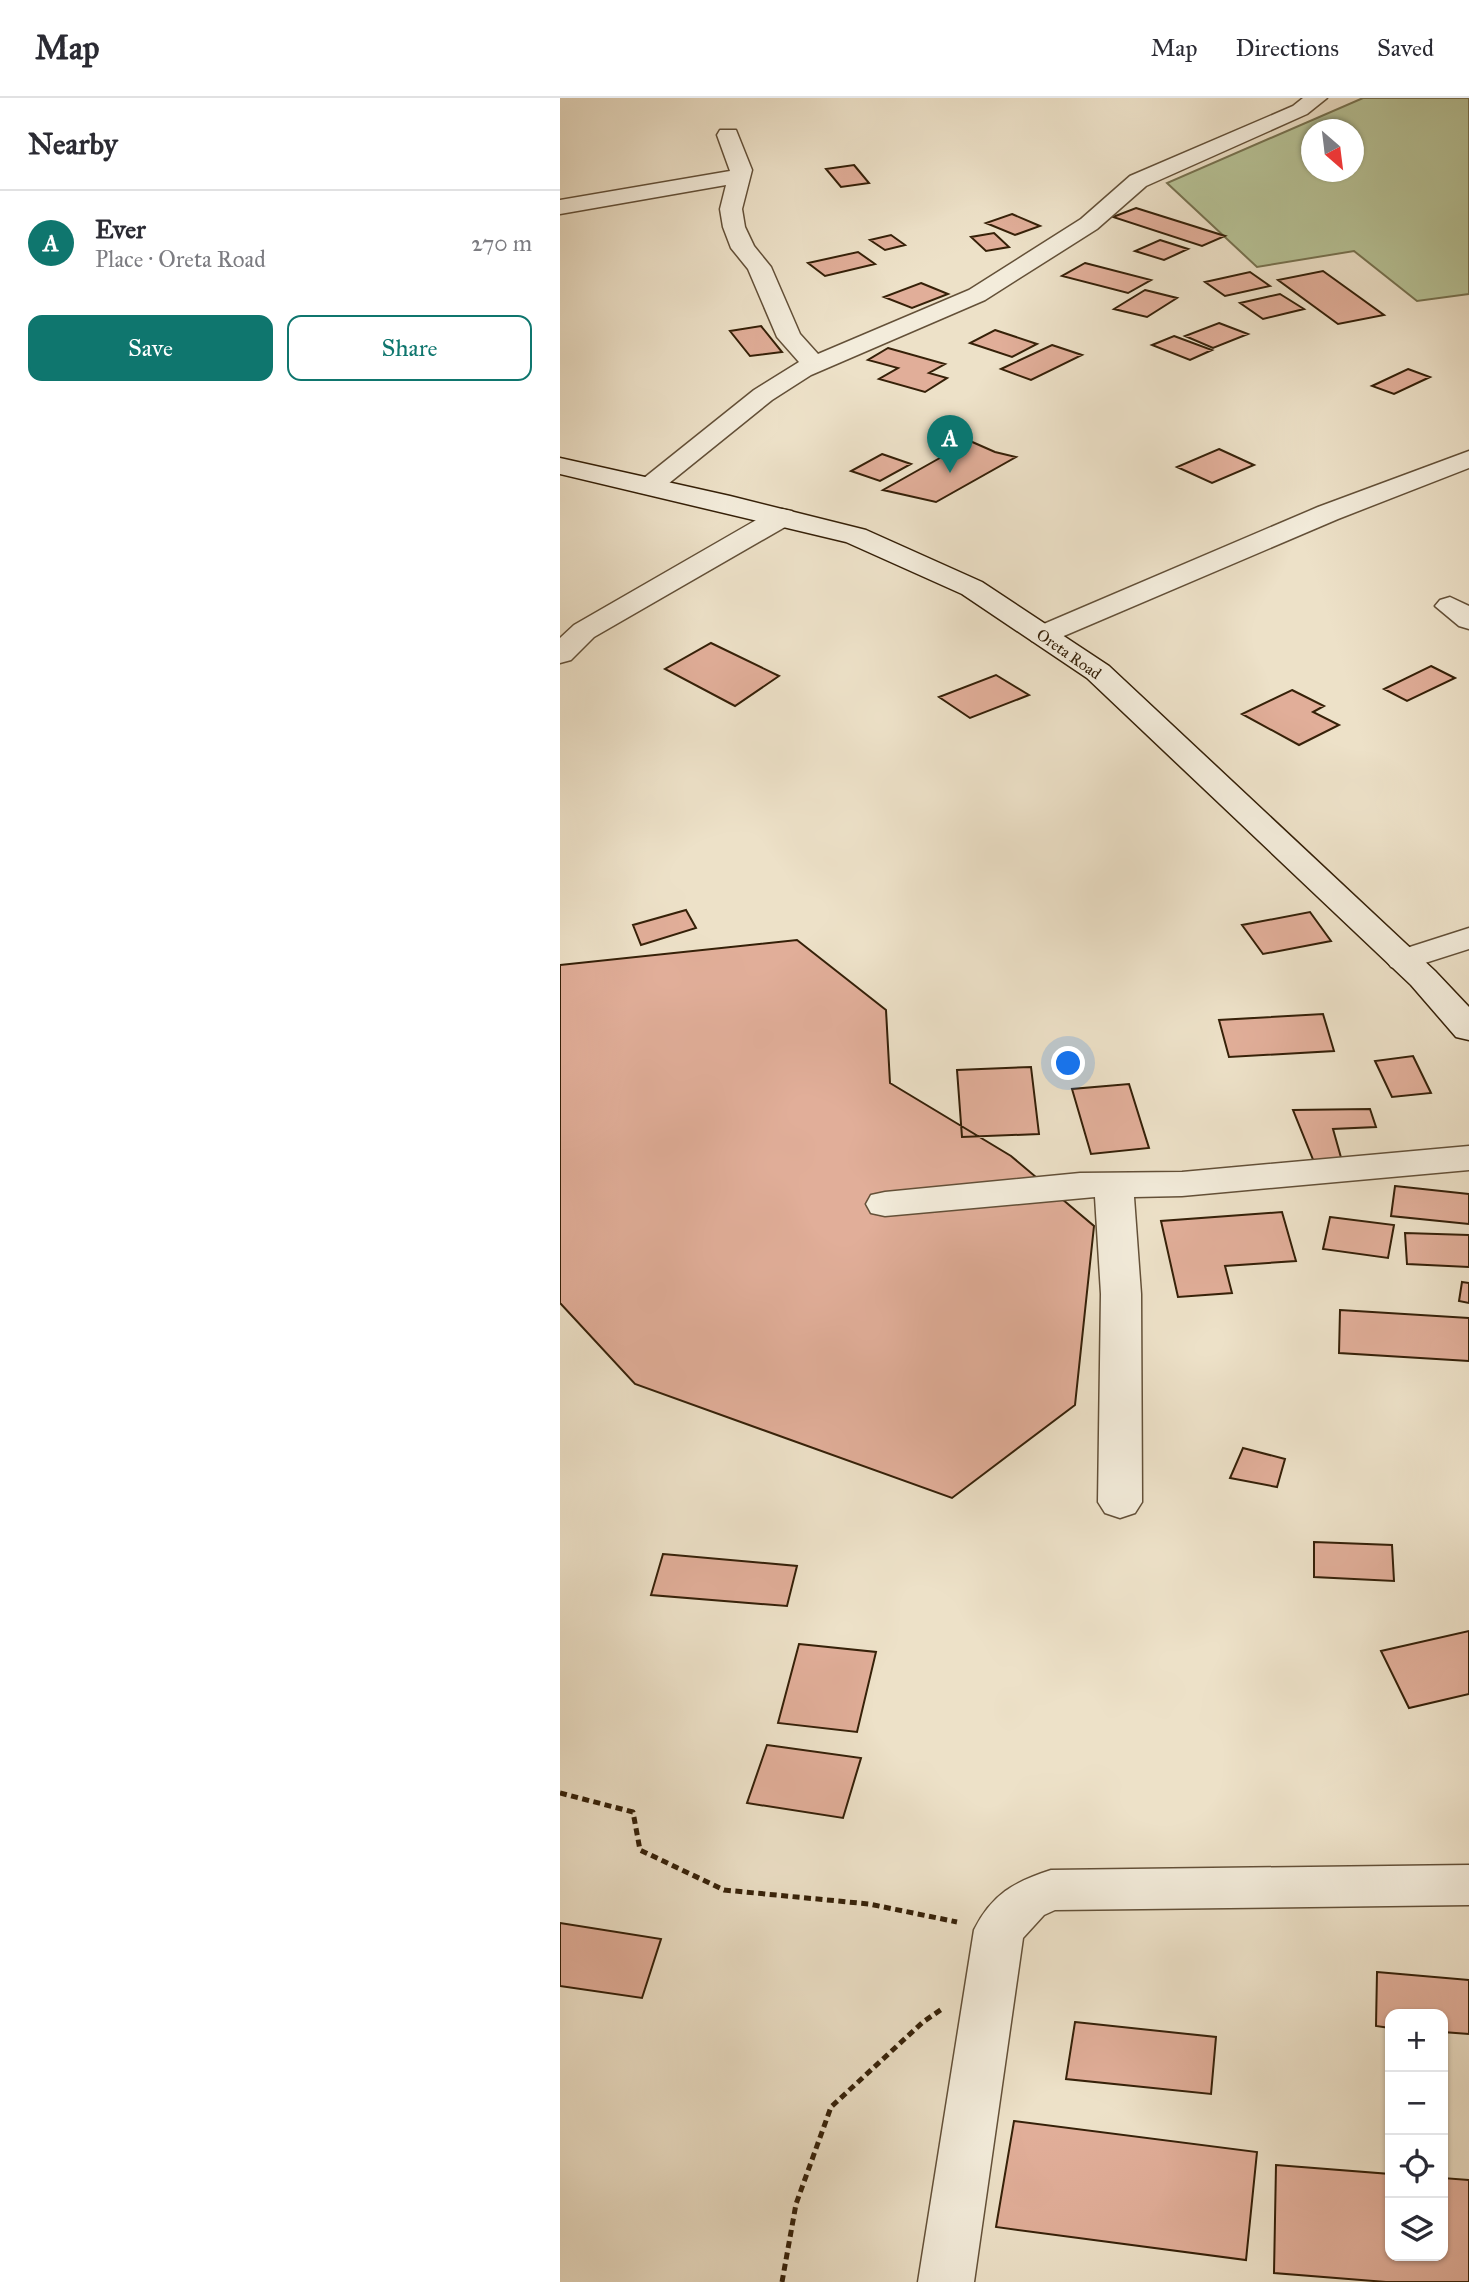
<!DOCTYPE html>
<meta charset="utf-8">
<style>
:root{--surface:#fff;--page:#f7f7f7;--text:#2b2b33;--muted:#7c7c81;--line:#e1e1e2;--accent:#0f766e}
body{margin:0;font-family:"IM FELL Great Primer",serif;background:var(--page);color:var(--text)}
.controls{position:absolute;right:21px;bottom:21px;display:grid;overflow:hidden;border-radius:14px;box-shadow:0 2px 5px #0004}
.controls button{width:63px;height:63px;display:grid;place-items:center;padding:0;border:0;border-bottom:2px solid var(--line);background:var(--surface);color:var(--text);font:35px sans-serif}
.compass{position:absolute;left:741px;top:21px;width:63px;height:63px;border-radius:50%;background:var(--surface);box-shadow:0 2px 5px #0004;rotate:152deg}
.you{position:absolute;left:509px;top:966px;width:24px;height:24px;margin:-18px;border:5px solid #fff;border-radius:50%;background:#1a73e8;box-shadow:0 0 0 10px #1a73e833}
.badge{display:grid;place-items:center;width:46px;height:46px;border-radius:50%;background:var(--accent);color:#fff;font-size:23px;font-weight:700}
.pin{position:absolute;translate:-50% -58px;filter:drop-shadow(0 2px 4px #0008)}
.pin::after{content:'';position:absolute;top:37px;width:24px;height:21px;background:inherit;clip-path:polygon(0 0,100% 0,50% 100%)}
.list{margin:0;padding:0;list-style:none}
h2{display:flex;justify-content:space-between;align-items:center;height:91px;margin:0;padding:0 28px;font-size:30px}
h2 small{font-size:23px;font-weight:400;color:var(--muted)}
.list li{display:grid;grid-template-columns:46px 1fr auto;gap:21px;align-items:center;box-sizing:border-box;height:105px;padding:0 28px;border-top:2px solid var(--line)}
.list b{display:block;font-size:26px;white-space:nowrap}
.list p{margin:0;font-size:23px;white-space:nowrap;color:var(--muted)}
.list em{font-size:23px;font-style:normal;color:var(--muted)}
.actions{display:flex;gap:14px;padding:21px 28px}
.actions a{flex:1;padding:16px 0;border:2px solid var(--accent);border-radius:14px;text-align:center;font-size:24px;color:var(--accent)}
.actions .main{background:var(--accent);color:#fff}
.icon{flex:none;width:38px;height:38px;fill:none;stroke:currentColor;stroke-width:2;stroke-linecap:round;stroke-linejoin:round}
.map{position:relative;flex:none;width:909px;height:2184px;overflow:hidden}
header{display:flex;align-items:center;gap:42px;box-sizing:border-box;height:98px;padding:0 35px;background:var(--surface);border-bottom:2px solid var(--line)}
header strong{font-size:33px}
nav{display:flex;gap:38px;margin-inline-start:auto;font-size:24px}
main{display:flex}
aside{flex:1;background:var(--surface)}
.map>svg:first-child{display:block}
.green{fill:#b7c397;stroke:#767250;stroke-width:2;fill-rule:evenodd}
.building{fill:#e1ae99;stroke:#352008;stroke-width:2}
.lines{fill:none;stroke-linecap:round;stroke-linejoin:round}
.street-casing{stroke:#635038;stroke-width:3}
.secondary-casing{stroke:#352008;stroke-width:3}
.path{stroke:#352008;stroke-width:5;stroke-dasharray:7 4.5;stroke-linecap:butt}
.street{fill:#f3ecdb;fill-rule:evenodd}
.secondary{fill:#f3ecdb;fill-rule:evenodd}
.labels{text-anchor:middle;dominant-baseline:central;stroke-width:5;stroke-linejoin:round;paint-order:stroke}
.far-street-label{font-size:16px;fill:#352008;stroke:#f3ecdb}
</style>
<header>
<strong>Map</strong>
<nav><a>Map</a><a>Directions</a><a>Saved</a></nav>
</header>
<main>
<aside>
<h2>Nearby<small></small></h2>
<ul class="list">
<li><span class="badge">A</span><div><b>Ever</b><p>Place · Oreta Road</p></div><em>270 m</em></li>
</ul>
<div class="actions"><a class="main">Save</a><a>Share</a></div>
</aside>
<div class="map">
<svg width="909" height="2184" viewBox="0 0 909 2184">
<rect width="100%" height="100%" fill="#ede1c8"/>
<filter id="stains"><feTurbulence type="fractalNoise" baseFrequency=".00286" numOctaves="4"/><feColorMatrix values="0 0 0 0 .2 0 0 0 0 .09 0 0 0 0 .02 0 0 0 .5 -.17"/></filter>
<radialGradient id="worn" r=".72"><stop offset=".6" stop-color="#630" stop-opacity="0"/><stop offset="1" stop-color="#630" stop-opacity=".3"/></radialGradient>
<!-- green -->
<path class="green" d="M803 0H909V196L857 203 794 153 697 169 607 85ZM752 32H794V74H752Z"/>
<!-- building -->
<path class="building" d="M294 67 309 85 281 89 266 71Z
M576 110 665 138 642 148 553 119Z
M452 116 480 128 455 137 426 125Z
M434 135 449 149 426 153 411 139Z
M331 137 345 147 325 152 310 142Z
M600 142 628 151 604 162 575 153Z
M298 154 315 166 265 178 248 165Z
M525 165 591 182 568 195 502 178Z
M763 173 824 217 778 226 718 182Z
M690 174 710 188 665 198 645 184Z
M361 185 388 196 352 210 324 199Z
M585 192 617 200 587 219 554 211Z
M720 196 744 211 703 221 680 205Z
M659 225 688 236 653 250 625 238Z
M201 228 222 254 190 258 170 233Z
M435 232 477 246 452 259 410 245Z
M614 238 652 252 630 262 592 247Z
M492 247 522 257 471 282 441 271Z
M328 250 385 266 369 275 387 280 365 294 319 281 338 270 308 262Z
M848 271 870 279 834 296 812 288Z
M410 343 435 354 456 359 376 404 323 392Z
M659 351 694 367 652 385 617 369Z
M322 356 351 366 320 383 291 373Z
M151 545 219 578 175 608 105 571Z
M871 568 895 580 847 603 824 591Z
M436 577 469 597 410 620 379 599Z
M732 592 764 608 753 614 779 627 739 647 682 616Z
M126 812 136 830 81 847 73 827Z
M750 814 771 843 703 856 682 827Z
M237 842 326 912 330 985 451 1058 534 1128 515 1307 392 1400 75 1286 0 1205V867Z
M763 916 774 953 669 959 659 922Z
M853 958 871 995 832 999 815 963Z
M471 969 479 1036 402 1039 397 972Z
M569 986 589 1050 531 1056 512 991Z
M810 1011 816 1029 773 1031 782 1063 754 1064 733 1012Z
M835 1088 909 1096V1126L831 1118Z
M722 1114 736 1163 665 1168 672 1195 618 1199 601 1123Z
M770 1119 834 1127 828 1160 763 1151Z
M845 1135 909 1137V1169L847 1166Z
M902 1184 909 1185V1205L899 1203Z
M780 1212 909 1220V1263L779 1255Z
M683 1350 725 1361 717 1389 670 1380Z
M754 1444 832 1447 834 1483 754 1479Z
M103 1456 237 1468 227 1508 91 1497Z
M909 1533V1596L849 1610 821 1553Z
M239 1546 316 1554 297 1634 218 1625Z
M207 1647 301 1660 283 1720 187 1705Z
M0 1825 101 1841 82 1900 0 1888Z
M817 1874 909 1882V1936L883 1934V1916H830V1930L816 1928Z
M515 1924 656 1939 651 1996 506 1981Z
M454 2023 697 2054 686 2162 436 2129Z
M716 2067 830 2076V2158H883V2080L909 2082V2184H826L714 2175Z"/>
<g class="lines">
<defs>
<path id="street" d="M743 0H767L747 16 586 88 537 131 425 202 251 277 212 302 98 394 88 396 78 394 74 388 194 292 239 264 217 239 188 171 171 150 163 129 160 111 166 87 0 116V102L170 73 157 37 160 32H176L192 72 182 111 185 129 194 148 211 169 240 236 258 256 409 192 521 121 570 78 733 8Z
M909 353V370L778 421 492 543 482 546 472 543 467 537 472 531 758 409Z
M222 411 232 413 236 419 232 425 34 539 11 562 0 565V540L14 527 212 413Z
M890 499 909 508V531L899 528 875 508 880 502Z
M909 830V851L843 872 831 869 826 862 831 855Z
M909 1048V1072L622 1098 574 1099 581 1196 582 1404 575 1415 560 1420 545 1415 538 1404 541 1196 535 1099 325 1118 311 1115 306 1106 311 1097 325 1094 520 1075 622 1074Z
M909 1767V1807L495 1812 484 1817 463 1840 414 2184H358L414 1832C432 1796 454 1784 491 1772Z"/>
<path id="secondary" d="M0 360 170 398 306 432 422 484 549 568 875 873 909 909V942L896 939 851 887 527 580 402 496 286 444 0 376Z"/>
</defs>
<!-- street casing -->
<use href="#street" class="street-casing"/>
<!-- secondary casing -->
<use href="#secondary" class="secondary-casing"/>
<!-- path -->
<path class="path" d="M0 1695 73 1714 80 1752 164 1792 309 1806 397 1824
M222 2184 236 2106 271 2009 363 1924 382 1911"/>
<!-- street -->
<use href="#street" class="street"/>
<!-- secondary -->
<use href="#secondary" class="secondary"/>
</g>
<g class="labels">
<!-- far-street labels -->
<g class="far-street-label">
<text transform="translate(509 556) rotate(35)">Oreta Road</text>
</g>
</g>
<rect width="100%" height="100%" filter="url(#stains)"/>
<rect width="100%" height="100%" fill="url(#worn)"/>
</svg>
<div class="controls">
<button>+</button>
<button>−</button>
<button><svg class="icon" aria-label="locate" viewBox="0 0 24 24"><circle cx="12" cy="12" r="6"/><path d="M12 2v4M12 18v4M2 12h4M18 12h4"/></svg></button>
<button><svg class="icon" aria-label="layers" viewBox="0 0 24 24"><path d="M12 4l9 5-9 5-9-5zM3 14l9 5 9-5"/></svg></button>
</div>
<svg class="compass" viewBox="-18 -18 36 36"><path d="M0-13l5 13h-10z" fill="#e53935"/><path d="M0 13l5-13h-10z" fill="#7c7c81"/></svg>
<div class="you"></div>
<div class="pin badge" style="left:390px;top:375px">A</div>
</div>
</main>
